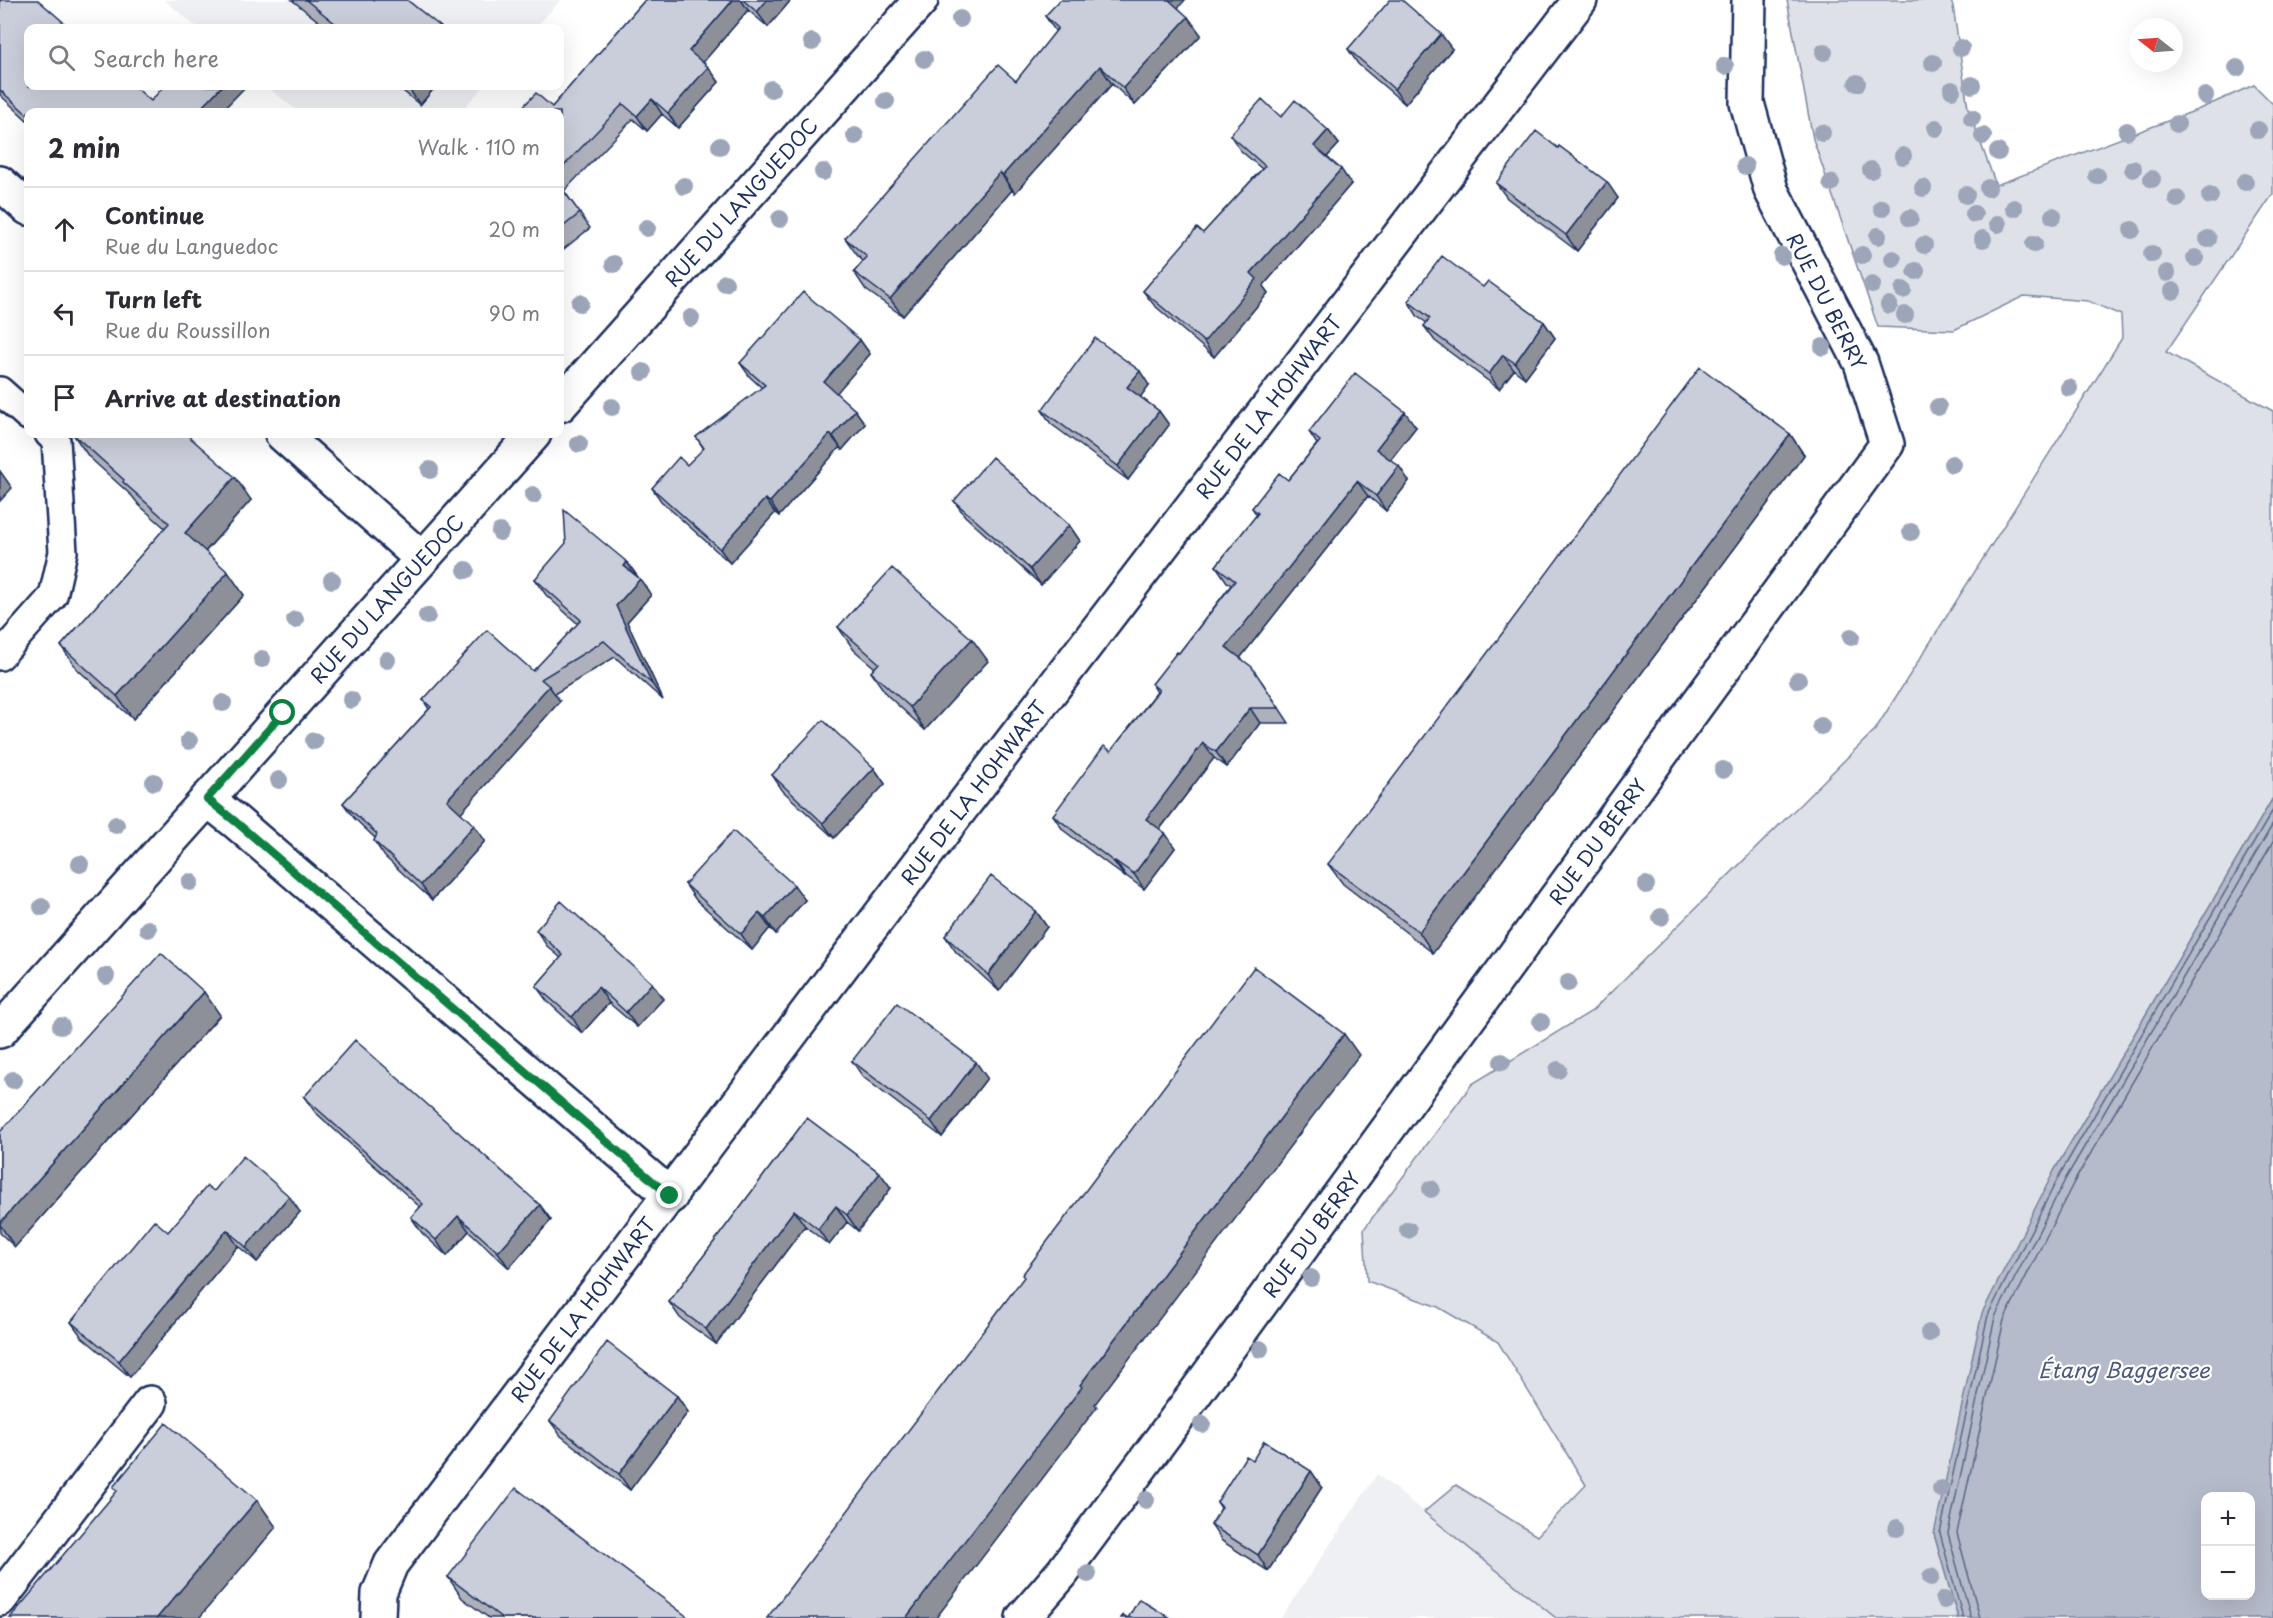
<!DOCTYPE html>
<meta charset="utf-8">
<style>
:root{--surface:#fff;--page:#f2f2f3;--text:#2b2b33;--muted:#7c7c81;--line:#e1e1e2}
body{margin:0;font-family:"Playpen Sans",sans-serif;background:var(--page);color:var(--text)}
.controls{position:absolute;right:18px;bottom:18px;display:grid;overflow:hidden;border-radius:12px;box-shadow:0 6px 24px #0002}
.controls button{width:54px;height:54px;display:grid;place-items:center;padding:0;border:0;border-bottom:2px solid var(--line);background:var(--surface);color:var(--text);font:30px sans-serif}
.compass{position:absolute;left:2129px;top:18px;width:54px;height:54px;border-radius:50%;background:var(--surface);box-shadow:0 6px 24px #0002;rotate:287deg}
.stop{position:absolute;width:18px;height:18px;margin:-14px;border:4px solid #0b8043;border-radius:50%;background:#fff}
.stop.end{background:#0b8043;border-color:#fff;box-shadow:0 2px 6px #0008}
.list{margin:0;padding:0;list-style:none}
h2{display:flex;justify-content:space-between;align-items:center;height:78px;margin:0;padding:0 24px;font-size:26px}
h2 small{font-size:20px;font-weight:400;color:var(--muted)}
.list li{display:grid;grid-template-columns:39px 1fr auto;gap:18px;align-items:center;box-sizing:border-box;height:84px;padding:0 24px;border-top:2px solid var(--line)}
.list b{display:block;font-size:22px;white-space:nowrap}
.list p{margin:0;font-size:20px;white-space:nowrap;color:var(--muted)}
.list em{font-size:20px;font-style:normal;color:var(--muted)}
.icon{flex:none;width:33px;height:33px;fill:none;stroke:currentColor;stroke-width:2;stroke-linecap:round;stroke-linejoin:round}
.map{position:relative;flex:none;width:2273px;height:1618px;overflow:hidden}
.search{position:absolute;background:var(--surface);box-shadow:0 6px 24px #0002;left:24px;top:24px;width:540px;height:66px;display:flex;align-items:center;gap:15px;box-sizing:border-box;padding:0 21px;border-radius:12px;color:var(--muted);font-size:22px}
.panel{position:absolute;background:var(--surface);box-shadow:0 6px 24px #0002;left:24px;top:108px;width:540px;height:330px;border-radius:12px}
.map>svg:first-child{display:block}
.built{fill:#eff0f4}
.green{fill:#dee1e7;stroke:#7c88a2;stroke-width:1.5}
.water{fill:#b5bbca;stroke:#77839f;stroke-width:1.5;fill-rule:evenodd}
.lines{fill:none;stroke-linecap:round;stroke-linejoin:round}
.shore{stroke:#596789;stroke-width:1.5}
.service-casing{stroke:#1b2f5e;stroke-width:32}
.minor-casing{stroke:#1b2f5e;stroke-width:38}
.tertiary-casing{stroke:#1b2f5e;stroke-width:38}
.service{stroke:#fff;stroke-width:27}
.minor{stroke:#fff;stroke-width:33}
.tertiary{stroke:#fff;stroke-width:33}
.tree{fill:#9da5b9}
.wall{fill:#aeb1bb;stroke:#1b2f5e;stroke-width:1.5}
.shaded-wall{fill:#8d9099;stroke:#1b2f5e;stroke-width:1.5}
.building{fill:#caceda;stroke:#1b2f5e;stroke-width:1.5}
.route{stroke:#0b8043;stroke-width:8}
.labels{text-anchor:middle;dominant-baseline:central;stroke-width:4.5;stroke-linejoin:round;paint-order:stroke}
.street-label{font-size:20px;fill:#1b2f5e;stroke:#fff}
.water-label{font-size:21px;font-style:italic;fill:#49597e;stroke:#fff}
</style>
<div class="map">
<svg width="2273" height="1618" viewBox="0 0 2273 1618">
<rect width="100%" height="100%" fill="#fff"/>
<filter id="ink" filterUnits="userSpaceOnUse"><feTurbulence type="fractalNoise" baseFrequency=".0167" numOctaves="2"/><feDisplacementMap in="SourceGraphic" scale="12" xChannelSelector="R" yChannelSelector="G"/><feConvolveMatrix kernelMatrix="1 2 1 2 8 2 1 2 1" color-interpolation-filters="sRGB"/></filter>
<g filter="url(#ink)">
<!-- built -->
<path class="built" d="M164 0H561L535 28H198Z
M266 86H484L460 112H299Z
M1377 1474 1424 1512 1556 1618H1281Z"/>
<!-- green -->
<path class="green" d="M1787 0H1950L1953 6 1968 108 1996 185 2197 110 2254 85 2273 104V194L2166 352 2273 411V798L2054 1171 1934 1534 1958 1618H1556L1424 1512 1456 1485 1537 1536 1586 1485 1498 1342 1438 1307 1367 1281 1364 1229 1472 1084 1592 1011 1875 730 2122 338 2121 315 2088 301 2024 296 1954 330 1878 327 1813 139Z"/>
<!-- water -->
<path class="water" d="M2273 798V1618H1958L1934 1534 1982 1313 2054 1171ZM2206 1496H2250V1596H2206Z"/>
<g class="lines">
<!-- shore -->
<path class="shore" d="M1963 1618 1940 1533 1988 1315 2060 1174 2273 810
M1971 1618 1948 1533 1995 1317 2066 1178 2273 824
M1980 1618 1957 1533 2004 1320 2074 1182 2273 842"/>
<defs>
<path id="service" d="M0 391 28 416
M0 656 53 596 63 552 56 440 49 434"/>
<g id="minor">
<path d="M0 183 28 208"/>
<path d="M282 434 421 558"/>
<path d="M207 799 236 822 671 1196"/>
<path d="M0 1599 150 1403"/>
<path id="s1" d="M378 1618 379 1593 391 1564 955 816 1580 0"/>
<path id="s2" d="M1023 1618 1062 1573 1194 1395 1887 444 1861 363 1771 190 1747 103 1749 0"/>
</g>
<g id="tertiary">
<path id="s3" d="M560 405 921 0"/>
<path id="s4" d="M0 1031 534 434"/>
</g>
</defs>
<!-- service casing -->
<use href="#service" class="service-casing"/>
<!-- minor casing -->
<use href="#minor" class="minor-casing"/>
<!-- tertiary casing -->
<use href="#tertiary" class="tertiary-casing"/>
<!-- service -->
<use href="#service" class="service"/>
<!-- minor -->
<use href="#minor" class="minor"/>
<!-- tertiary -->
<use href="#tertiary" class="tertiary"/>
</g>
<!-- trees -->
<g class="tree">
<circle cx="960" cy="19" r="9"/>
<circle cx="812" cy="42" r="9"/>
<circle cx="1961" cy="48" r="9"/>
<circle cx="1824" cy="52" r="9"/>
<circle cx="924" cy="59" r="9"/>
<circle cx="1933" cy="63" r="9"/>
<circle cx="1725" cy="66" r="9"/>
<circle cx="2237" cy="68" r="9"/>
<circle cx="1857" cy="83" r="9"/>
<circle cx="1972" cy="85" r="9"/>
<circle cx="771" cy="89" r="9"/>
<circle cx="1952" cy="90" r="9"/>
<circle cx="2205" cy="96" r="9"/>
<circle cx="886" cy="101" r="9"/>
<circle cx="1972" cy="118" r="9"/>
<circle cx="2177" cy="124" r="9"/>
<circle cx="1936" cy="128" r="9"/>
<circle cx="2258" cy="130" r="9"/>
<circle cx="2127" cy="131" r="9"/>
<circle cx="1822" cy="133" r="9"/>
<circle cx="855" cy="136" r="9"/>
<circle cx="1983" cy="136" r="9"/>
<circle cx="720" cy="146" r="9"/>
<circle cx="1998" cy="152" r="9"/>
<circle cx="1903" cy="156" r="9"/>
<circle cx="1745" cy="166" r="9"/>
<circle cx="2133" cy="169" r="9"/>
<circle cx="1871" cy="170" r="9"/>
<circle cx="823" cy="172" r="9"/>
<circle cx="2097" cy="176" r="9"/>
<circle cx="2152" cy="179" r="9"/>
<circle cx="2245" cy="182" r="9"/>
<circle cx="1831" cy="183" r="9"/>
<circle cx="684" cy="186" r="9"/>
<circle cx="1923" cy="188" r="9"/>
<circle cx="1988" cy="188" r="9"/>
<circle cx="1966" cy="195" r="9"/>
<circle cx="2210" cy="196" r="9"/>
<circle cx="2177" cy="199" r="9"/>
<circle cx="1882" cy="208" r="9"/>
<circle cx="2014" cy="208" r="9"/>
<circle cx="1974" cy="214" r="9"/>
<circle cx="2053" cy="216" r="9"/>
<circle cx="1910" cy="218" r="9"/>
<circle cx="780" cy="219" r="9"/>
<circle cx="1998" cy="224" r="9"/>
<circle cx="647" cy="228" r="9"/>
<circle cx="2132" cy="230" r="9"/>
<circle cx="1878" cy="236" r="9"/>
<circle cx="1983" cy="239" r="9"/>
<circle cx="2208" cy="239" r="9"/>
<circle cx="2034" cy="244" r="9"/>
<circle cx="1924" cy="245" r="9"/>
<circle cx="2152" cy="254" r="9"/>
<circle cx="1862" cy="255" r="9"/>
<circle cx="1782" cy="256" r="9"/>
<circle cx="2195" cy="258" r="9"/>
<circle cx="1893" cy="259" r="9"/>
<circle cx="614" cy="264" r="9"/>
<circle cx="1916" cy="271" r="9"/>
<circle cx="2167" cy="273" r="9"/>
<circle cx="725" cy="283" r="9"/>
<circle cx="1872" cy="285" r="9"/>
<circle cx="1903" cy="290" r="9"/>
<circle cx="2173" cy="291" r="9"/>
<circle cx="580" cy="303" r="9"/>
<circle cx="1889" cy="305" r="9"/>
<circle cx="1905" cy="315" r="9"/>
<circle cx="691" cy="318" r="9"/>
<circle cx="1823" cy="347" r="9"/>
<circle cx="643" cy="372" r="9"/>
<circle cx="2069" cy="388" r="9"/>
<circle cx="612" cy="407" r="9"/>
<circle cx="1938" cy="407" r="9"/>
<circle cx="579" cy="444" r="9"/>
<circle cx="1952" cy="464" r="9"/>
<circle cx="430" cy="470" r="9"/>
<circle cx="533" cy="495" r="9"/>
<circle cx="500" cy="532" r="9"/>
<circle cx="1911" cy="532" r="9"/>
<circle cx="466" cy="570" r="9"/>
<circle cx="332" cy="580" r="9"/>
<circle cx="427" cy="616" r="9"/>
<circle cx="295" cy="620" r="9"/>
<circle cx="1851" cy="637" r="9"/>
<circle cx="262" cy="659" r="9"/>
<circle cx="387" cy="660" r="9"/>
<circle cx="1798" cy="680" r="9"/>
<circle cx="351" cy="700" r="9"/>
<circle cx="223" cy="703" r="9"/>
<circle cx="1821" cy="726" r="9"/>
<circle cx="189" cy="741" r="9"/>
<circle cx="314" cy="741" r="9"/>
<circle cx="1723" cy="770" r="9"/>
<circle cx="279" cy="780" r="9"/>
<circle cx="154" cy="782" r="9"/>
<circle cx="116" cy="825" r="9"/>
<circle cx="80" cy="864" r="9"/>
<circle cx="190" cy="882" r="9"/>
<circle cx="1646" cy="885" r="9"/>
<circle cx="42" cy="907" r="9"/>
<circle cx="1661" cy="917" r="9"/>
<circle cx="148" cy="929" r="9"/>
<circle cx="106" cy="976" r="9"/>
<circle cx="1568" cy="983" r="9"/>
<circle cx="1541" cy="1022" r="9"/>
<circle cx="61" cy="1026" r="9"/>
<circle cx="1502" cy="1062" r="9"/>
<circle cx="1558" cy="1070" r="9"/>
<circle cx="13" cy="1080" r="9"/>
<circle cx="1431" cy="1189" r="9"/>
<circle cx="1408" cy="1230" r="9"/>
<circle cx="1311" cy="1278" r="9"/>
<circle cx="1929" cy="1333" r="9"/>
<circle cx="1260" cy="1349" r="9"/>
<circle cx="1202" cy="1424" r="9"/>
<circle cx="1941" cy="1489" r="9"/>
<circle cx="1146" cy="1500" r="9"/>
<circle cx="1897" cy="1528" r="9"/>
<circle cx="1088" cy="1574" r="9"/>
<circle cx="1931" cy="1577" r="9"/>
<circle cx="1944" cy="1600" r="9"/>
</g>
<!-- wall -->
<path class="wall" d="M0 0 151 101 28 112V121L0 95Z
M292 0H407L441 28H327Z
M645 0H791L768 27 748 10 703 62 708 67 719 82 678 128 662 114 647 131 633 119 564 191 590 228 560 252V112L552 107Z
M1178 8 1201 35 1135 105 1112 84 1015 193 1012 190 903 316 866 290 854 272 863 261 857 255 845 238 1016 81 1056 32 1045 16Z
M1348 49H1452L1405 104 1358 64Z
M397 86H436L420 105Z
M1281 117 1328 130 1339 144 1327 157 1351 184 1263 286 1268 293 1214 357 1154 305 1143 291 1203 233 1262 169 1240 150 1230 135Z
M1558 148 1618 198 1577 251 1507 198 1496 183Z
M1483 287 1544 322 1555 338 1525 378 1514 370 1499 389 1435 341 1424 326 1427 323 1418 317 1408 301Z
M860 340 870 354 836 393 855 410 865 424 842 450 840 447 779 516 775 513 730 563 661 501 652 488 687 465 704 449 696 437 762 388 750 377 740 363Z
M1149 385 1140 397 1159 411 1169 425 1128 480 1051 424 1042 410Z
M1416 427 1390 460 1409 481 1386 511 1368 496 1240 658 1262 682 1289 723H1260L1227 767 1214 758 1160 829 1165 833 1175 848 1144 889 1126 876 1125 877 1063 830 1053 815 1111 751 1157 692 1152 684 1179 653 1231 585 1227 582 1216 566 1257 515 1252 508 1288 480 1317 444 1309 432Z
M73 434 251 500 205 552 244 595 133 719 77 669 61 646 165 528 139 505 132 496 89 457Z
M1790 434 1804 455 1433 953 1343 884 1328 864Z
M954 501 1069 525 1080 541 1041 585 965 516Z
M627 562 651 595 627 622 663 700 615 657 554 694 560 701 460 813 474 825 485 841 432 900 385 857 374 841 375 838 354 818 343 803 429 709 423 700 533 671 578 624 546 595 535 579Z
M838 627 988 661 925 730 887 695 871 672 875 668 854 650Z
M874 768 885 784 834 838 783 791 772 775Z
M685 884 805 900 776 934 770 928 752 950 696 900Z
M1036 911 1047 927 999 991 956 952 945 936Z
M536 930 663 999 637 1027 609 1003 582 1033 547 1001 536 986 561 958 547 946Z
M220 1015 15 1247 0 1233V1132Z
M852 1061 987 1078 942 1137 863 1077Z
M304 1097 540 1205 551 1220 509 1268 469 1231 447 1256 422 1233 411 1217 420 1207 315 1112Z
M807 1118 880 1173 891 1188 858 1231 847 1222 829 1245 805 1226 716 1344 680 1318 669 1302Z
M214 1191 300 1212 257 1262 238 1246 130 1377 82 1337 71 1322 168 1232Z
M677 1396 688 1412 630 1490 561 1436 550 1421Z
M1253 1460 1311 1471 1322 1487 1268 1571 1222 1541 1211 1525 1221 1508 1217 1502Z
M448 1577 689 1618H489L462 1598Z"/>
<!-- shaded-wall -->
<path class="shaded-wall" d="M733 0H741L748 10 700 66 689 51Z
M767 0H791L768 27 757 12Z
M1167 0H1185L1175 11Z
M1188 17 1201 35 1135 105 1123 88Z
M1441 34 1452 49 1405 104 1394 89Z
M1100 66 1112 84 1015 193 1003 175Z
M708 67 719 82 678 128 668 113Z
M222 86H246L221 112H197Z
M407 86H436L420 105Z
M652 99 662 114 647 131 637 116Z
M1328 130 1339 144 1324 160 1314 146Z
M1341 169 1351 184 1263 286 1268 293 1214 357 1204 342 1251 273Z
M1000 172 1012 190 903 316 890 299Z
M1607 182 1618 198 1577 251 1566 235Z
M1544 322 1555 338 1525 378 1515 363Z
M860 340 870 354 834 396 824 382Z
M1503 355 1514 370 1499 389 1489 374Z
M1140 371 1149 385 1137 402 1127 387Z
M855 410 865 424 842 450 833 436Z
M1159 411 1169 425 1128 480 1118 466Z
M1405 412 1416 427 1387 464 1376 449Z
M830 434 840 447 779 516 770 502Z
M1790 434 1804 455 1433 953 1419 932Z
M1399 466 1409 481 1386 511 1376 496Z
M0 471 12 488 0 501Z
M235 477 251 500 201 556 185 533Z
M1357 481 1368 496 1237 662 1226 647Z
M765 499 775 513 730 563 720 549Z
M1069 525 1080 541 1041 585 1030 569Z
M627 562 638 578 624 566Z
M228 572 244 595 133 719 117 696Z
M640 579 651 595 627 622 663 700 652 684 616 606Z
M972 639 988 661 925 730 910 707Z
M549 686 560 701 458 816 447 800Z
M1250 708 1260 723 1227 767 1216 752Z
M1203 743 1214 758 1156 834 1146 819Z
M874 768 885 784 834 838 823 823Z
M474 825 485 841 432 900 421 885Z
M1165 833 1175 848 1144 889 1134 874Z
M1115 861 1126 876 1125 877 1114 862Z
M794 885 805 900 776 934 765 918Z
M1036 911 1047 927 999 991 988 975Z
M759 913 770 928 752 950 741 934Z
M652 983 663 999 637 1027 626 1012Z
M598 987 609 1003 582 1033 572 1017Z
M204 992 220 1015 15 1247 0 1225V1223Z
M1344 1034 1359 1055 1095 1404 1097 1407 936 1618H906L1080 1385Z
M976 1062 987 1078 942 1137 931 1121Z
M880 1173 891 1188 858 1231 847 1215Z
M289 1196 300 1212 257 1262 246 1247Z
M540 1205 551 1220 509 1268 498 1252Z
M836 1206 847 1222 829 1245 818 1229Z
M794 1210 805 1226 716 1344 706 1329Z
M458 1216 469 1231 447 1256 436 1240Z
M227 1230 238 1246 130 1377 119 1361Z
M677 1396 688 1412 630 1490 619 1474Z
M1311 1471 1322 1487 1268 1571 1258 1555Z
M257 1500 276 1527 199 1618H157Z"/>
<!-- building -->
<path class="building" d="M0 0H38L70 28H28V86H134L151 101 164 86H222L197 112H28V115L0 90Z
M306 0H407L441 27 440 28H341Z
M645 0H733L689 51 708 67 668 113 652 99 637 116 623 104 560 170V112H518L536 93 552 107Z
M743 0H767L757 12Z
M1060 0H1169L1188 17 1123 88 1100 66 1003 175 1000 172 890 299 854 272 867 257 845 238 998 65 1016 81 1058 28 1045 16Z
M1390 0H1402L1441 34 1394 89 1348 49Z
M1262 99 1281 117 1295 100 1328 130 1314 146 1341 169 1251 273 1257 279 1204 342 1143 291 1197 228 1203 233 1265 166 1230 135Z
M1536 131 1558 148 1559 146 1607 182 1566 235 1496 183Z
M560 186 580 213 560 229Z
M1442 256 1483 287 1488 281 1544 322 1515 363 1503 355 1489 374 1424 326 1430 318 1408 301Z
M803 292 860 340 824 382 855 410 833 436 830 434 770 502 765 499 720 549 652 488 679 457 687 465 704 448 696 437 765 385 740 363Z
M1095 338 1140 371 1127 387 1159 411 1118 466 1042 410Z
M1700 367 1790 434 1419 932 1328 864 1501 635Z
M1355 373 1405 412 1376 449 1399 466 1376 496 1357 481 1226 647 1252 667 1279 708H1250L1216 752 1203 743 1146 819 1165 833 1134 874 1115 861 1114 862 1053 815 1104 746 1111 751 1159 690 1152 684 1177 652 1179 653 1235 581 1216 566 1258 513 1252 508 1279 473 1288 480 1320 441 1309 432Z
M73 434H186L235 477 185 533 228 572 117 696 61 646 169 523 123 482 124 480Z
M992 457 1069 525 1030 569 954 501Z
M564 510 627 562 624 566 640 579 616 606 652 684 604 641 541 679 549 686 447 800 474 825 421 885 374 841 377 834 343 803 431 707 423 700 487 630 533 671 581 620 535 579 566 543Z
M892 568 972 639 910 707 871 672 879 663 838 627Z
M823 720 874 768 823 823 772 775Z
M733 831 794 885 765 918 759 913 741 934 685 884Z
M991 876 1036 911 988 975 945 936Z
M561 901 652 983 626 1012 598 987 572 1017 536 986 563 955 536 930Z
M161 953 204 992 0 1223V1132Z
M1254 967 1344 1034 1080 1385 1082 1387 906 1618H767L1024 1277 1022 1275Z
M897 1003 976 1062 931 1121 852 1061Z
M355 1040 540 1205 498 1252 458 1216 436 1240 411 1217 423 1204 304 1097Z
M807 1118 880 1173 847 1215 836 1206 818 1229 794 1210 706 1329 669 1302Z
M243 1156 289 1196 246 1247 227 1230 119 1361 71 1322 154 1220 168 1232 207 1186 214 1191Z
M607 1342 677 1396 619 1474 550 1421Z
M166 1423 257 1500 157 1618H10L117 1491 113 1487Z
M1264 1441 1311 1471 1258 1555 1211 1525 1222 1507 1217 1502 1246 1456 1253 1460Z
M516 1488 689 1618H502L448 1577Z
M1139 1599 1170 1618H1128Z
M1123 1615 1128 1618H1121Z"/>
</g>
<g class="lines" filter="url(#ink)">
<!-- route -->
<path class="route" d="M283 713 207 799 236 822 670 1196"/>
</g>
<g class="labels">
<!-- street labels -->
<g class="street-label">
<text stroke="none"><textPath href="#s3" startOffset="272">RUE DU LANGUEDOC</textPath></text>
<text transform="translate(1827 301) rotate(63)">RUE DU BERRY</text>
<text stroke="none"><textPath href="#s1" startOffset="1509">RUE DE LA HOHWART</textPath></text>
<text stroke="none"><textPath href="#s4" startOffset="580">RUE DU LANGUEDOC</textPath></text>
<text stroke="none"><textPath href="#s1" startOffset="1023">RUE DE LA HOHWART</textPath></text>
<text stroke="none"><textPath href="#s2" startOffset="966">RUE DU BERRY</textPath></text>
<text stroke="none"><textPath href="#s2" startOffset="480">RUE DU BERRY</textPath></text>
<text stroke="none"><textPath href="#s1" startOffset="375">RUE DE LA HOHWART</textPath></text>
</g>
<!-- water labels -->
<g class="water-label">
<text x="2124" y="1369">Étang Baggersee</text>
</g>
</g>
</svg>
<div class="controls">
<button>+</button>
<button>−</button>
</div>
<svg class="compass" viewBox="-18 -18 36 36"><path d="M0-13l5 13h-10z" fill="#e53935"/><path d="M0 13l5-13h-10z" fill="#7c7c81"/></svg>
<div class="stop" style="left:283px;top:713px"></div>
<div class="stop end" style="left:670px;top:1196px"></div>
<div class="search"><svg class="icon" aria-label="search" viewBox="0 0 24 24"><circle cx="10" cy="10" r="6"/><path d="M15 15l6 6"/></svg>Search here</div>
<section class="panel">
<h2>2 min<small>Walk · 110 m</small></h2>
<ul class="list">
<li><svg class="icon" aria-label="ahead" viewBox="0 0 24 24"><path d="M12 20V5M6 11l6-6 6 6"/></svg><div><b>Continue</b><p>Rue du Languedoc</p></div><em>20 m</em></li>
<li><svg class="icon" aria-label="left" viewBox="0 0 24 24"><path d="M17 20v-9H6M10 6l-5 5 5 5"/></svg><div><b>Turn left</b><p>Rue du Roussillon</p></div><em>90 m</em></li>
<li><svg class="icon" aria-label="arrive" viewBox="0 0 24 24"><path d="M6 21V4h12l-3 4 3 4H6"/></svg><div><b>Arrive at destination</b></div></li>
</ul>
</section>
</div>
